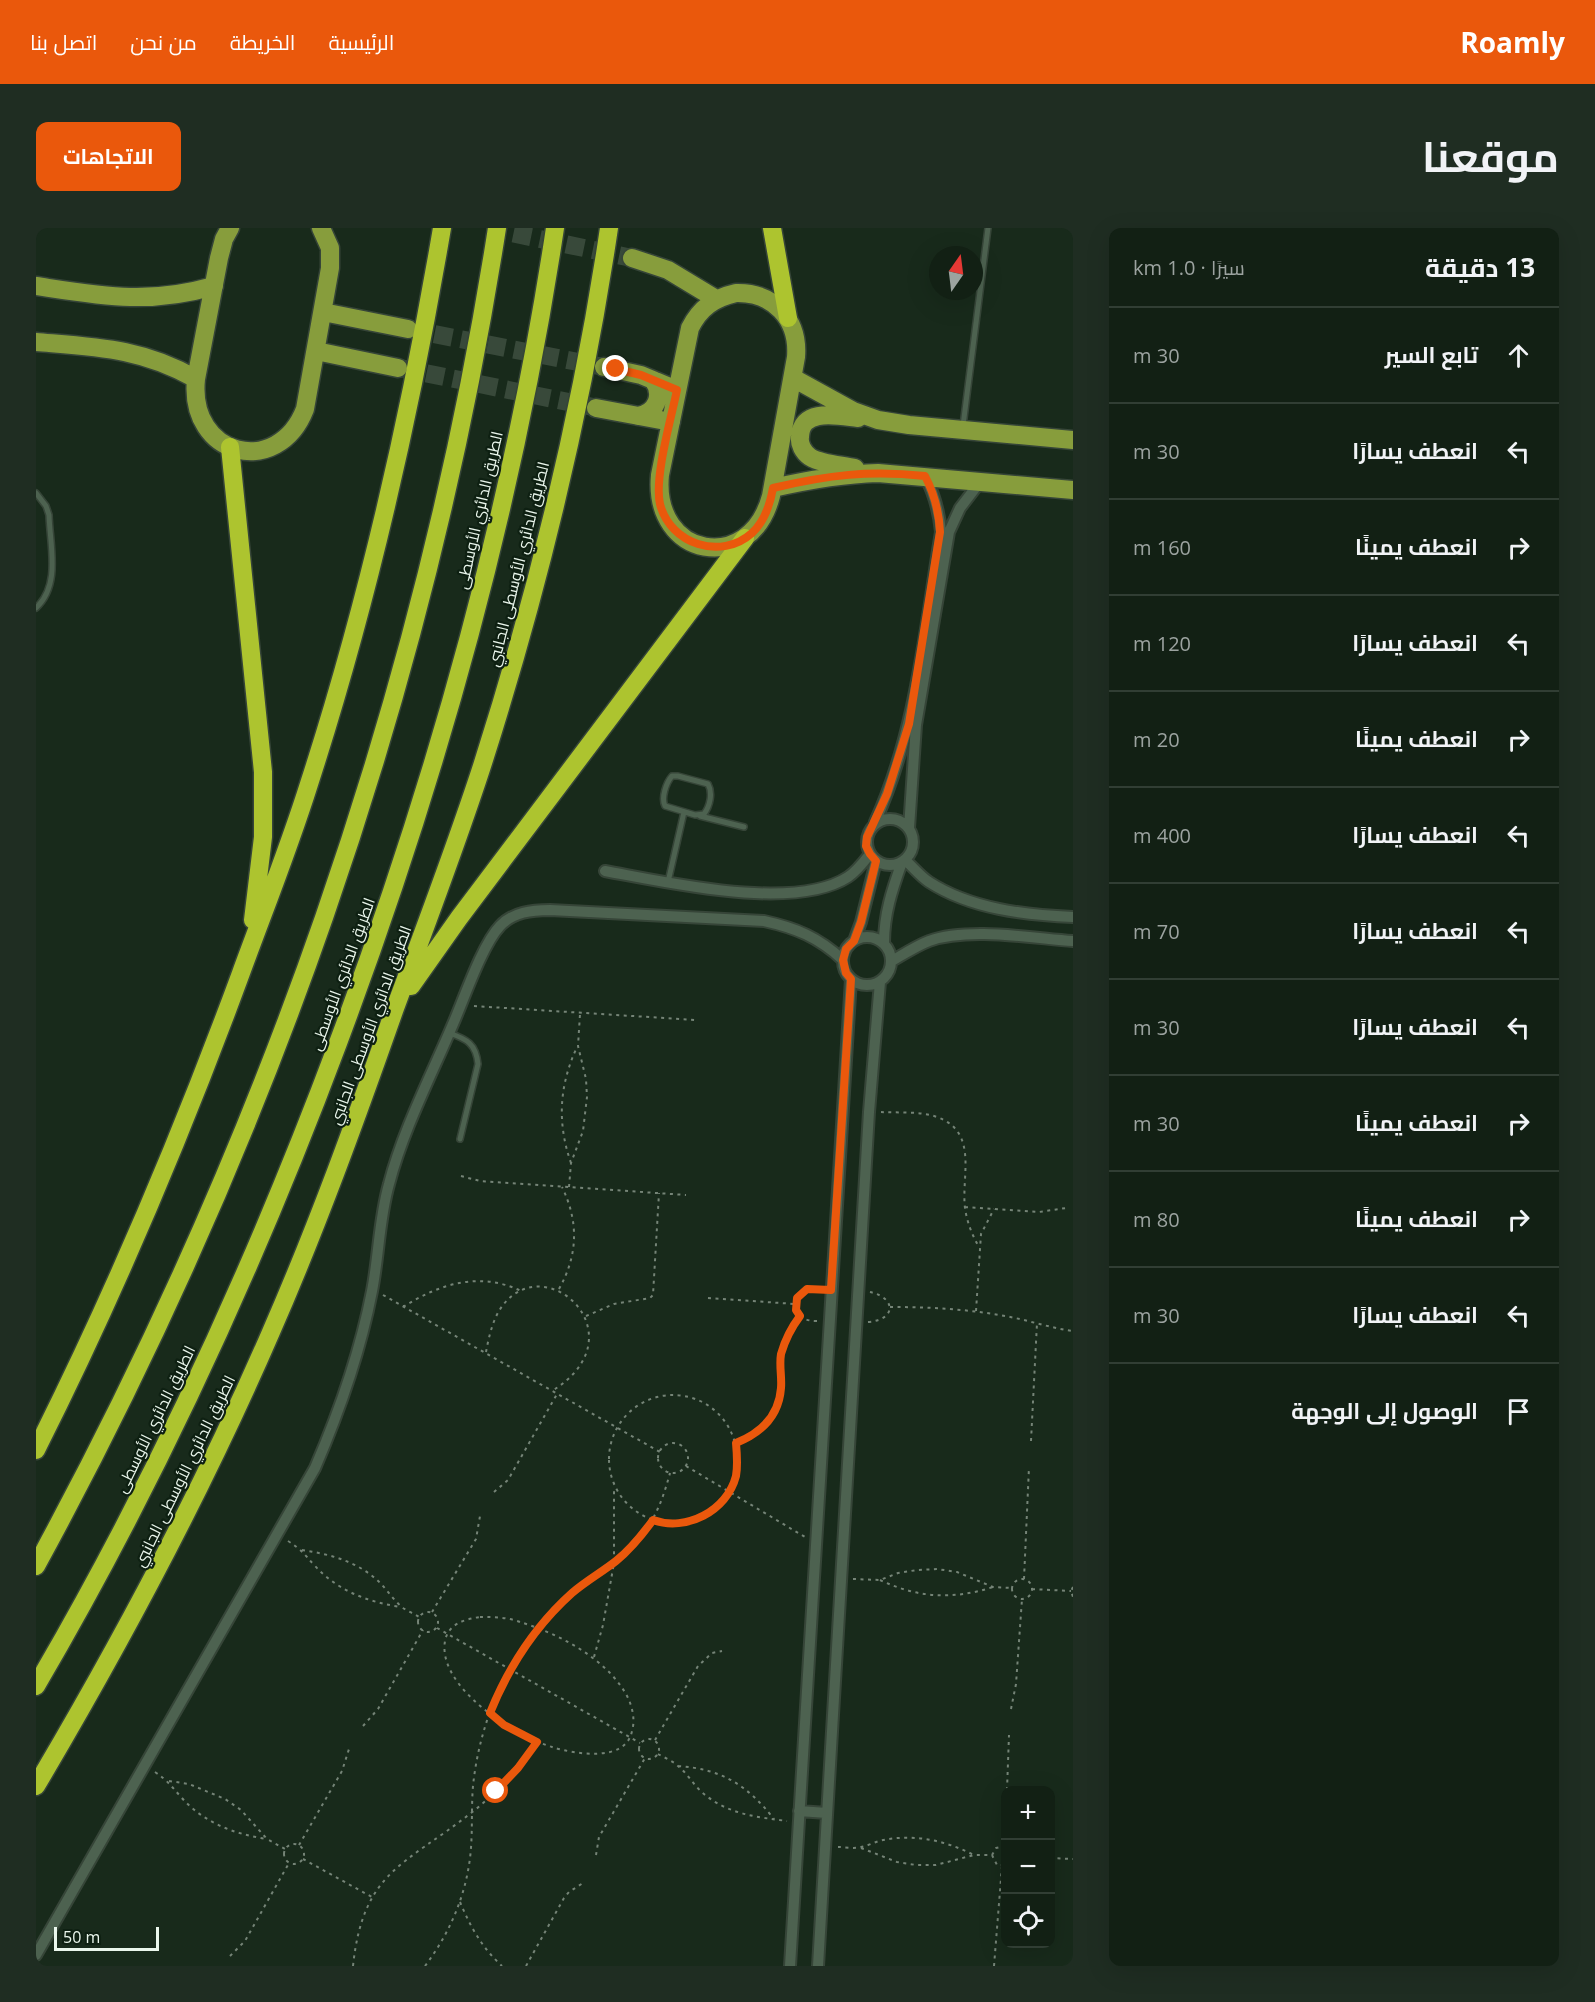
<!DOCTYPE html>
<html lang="ar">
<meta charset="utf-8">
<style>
:root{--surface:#122014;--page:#1f2d22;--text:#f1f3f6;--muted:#9ca3a0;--line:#313e34;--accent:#ea580c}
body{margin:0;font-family:"Open Sans",Cairo,sans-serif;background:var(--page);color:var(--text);direction:rtl}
.controls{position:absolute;right:18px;bottom:18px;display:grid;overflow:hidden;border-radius:12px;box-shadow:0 6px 24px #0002}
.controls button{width:54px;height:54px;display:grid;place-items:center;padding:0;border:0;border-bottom:2px solid var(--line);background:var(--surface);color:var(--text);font:30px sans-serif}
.compass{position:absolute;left:893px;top:18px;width:54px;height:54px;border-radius:50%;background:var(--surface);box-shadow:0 6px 24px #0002;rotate:14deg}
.scale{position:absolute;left:18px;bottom:15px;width:105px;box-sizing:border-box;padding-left:6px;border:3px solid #eaf6ec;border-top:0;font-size:16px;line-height:21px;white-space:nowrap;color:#eaf6ec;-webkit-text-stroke:4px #0e2012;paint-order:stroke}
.stop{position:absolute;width:18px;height:18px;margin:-14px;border:4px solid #ea580c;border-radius:50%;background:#fff}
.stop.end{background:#ea580c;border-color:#fff;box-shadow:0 2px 6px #0008}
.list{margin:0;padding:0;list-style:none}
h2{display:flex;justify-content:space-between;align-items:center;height:78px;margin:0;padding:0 24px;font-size:26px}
h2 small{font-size:20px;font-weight:400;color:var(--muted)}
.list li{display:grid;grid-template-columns:39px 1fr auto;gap:18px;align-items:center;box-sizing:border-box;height:96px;padding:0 24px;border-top:2px solid var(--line)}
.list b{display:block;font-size:22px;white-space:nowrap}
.list em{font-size:20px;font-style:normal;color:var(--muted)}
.icon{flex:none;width:33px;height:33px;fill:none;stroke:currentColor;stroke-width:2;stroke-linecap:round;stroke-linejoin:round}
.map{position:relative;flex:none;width:1037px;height:1738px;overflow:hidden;direction:ltr;border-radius:12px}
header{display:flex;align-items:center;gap:36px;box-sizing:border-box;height:84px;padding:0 30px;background:var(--accent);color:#fff}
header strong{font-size:28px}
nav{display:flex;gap:33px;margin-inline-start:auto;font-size:21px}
.intro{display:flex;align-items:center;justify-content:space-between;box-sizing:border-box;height:144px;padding:0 36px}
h1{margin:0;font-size:42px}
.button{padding:15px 27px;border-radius:12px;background:var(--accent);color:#fff;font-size:21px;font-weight:700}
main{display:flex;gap:36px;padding:0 36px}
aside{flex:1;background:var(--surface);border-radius:12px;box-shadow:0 6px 24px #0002}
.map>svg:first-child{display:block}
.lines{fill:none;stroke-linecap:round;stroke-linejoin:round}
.primary-tunnel{stroke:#38493a;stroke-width:18;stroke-dasharray:18 9;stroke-linecap:butt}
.lane-casing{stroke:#364538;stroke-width:8}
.street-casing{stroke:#364538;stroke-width:14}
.primary-casing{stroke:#364538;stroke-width:21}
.highway-casing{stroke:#364538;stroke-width:21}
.path{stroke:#758477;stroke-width:2;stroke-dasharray:3 4.5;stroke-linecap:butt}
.lane{stroke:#4d6250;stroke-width:5}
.street{stroke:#4d6250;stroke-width:10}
.primary{stroke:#879d3c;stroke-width:18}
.highway{stroke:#adc42f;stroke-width:18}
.route{stroke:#ea580c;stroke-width:8}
.labels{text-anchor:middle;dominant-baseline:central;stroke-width:4.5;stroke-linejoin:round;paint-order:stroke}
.street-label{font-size:16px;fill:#eaf6ec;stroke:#0e2012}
</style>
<header>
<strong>Roamly</strong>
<nav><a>الرئيسية</a><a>الخريطة</a><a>من نحن</a><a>اتصل بنا</a></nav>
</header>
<div class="intro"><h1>موقعنا</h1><a class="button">الاتجاهات</a></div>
<main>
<aside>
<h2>13 دقيقة<small>سيرًا · 1.0 km</small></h2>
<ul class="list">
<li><svg class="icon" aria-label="ahead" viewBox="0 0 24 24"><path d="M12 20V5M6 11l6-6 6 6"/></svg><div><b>تابع السير</b></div><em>30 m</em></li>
<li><svg class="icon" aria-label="left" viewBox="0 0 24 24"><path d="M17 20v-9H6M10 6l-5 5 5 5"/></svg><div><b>انعطف يسارًا</b></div><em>30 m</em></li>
<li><svg class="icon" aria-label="right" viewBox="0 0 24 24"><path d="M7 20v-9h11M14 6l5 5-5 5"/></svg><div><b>انعطف يمينًا</b></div><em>160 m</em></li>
<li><svg class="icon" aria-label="left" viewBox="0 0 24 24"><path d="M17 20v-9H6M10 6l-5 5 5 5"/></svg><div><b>انعطف يسارًا</b></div><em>120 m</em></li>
<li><svg class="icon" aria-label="right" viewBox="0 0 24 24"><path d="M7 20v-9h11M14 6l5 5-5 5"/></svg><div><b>انعطف يمينًا</b></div><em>20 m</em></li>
<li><svg class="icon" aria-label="left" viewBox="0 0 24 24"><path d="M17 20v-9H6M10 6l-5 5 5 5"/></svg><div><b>انعطف يسارًا</b></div><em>400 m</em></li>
<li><svg class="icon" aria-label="left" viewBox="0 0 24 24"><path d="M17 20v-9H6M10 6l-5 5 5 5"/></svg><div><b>انعطف يسارًا</b></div><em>70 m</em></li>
<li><svg class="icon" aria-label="left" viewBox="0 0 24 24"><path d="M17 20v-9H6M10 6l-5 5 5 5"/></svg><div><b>انعطف يسارًا</b></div><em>30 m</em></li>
<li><svg class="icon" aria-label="right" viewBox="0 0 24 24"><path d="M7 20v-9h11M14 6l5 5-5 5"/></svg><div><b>انعطف يمينًا</b></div><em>30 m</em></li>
<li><svg class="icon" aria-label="right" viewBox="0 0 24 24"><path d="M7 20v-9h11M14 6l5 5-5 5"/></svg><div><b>انعطف يمينًا</b></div><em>80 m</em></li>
<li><svg class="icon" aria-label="left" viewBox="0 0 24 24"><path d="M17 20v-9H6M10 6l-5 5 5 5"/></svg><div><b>انعطف يسارًا</b></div><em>30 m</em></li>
<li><svg class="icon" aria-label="arrive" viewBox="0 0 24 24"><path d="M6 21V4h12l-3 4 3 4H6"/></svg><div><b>الوصول إلى الوجهة</b></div></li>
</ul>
</aside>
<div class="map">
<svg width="1037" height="1738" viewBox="0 0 1037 1738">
<rect width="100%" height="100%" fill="#182a1b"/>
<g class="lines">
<!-- primary-tunnel -->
<path class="primary-tunnel" d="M451 0 596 30
M372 101 568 139
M364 140 557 179"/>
<defs>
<path id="lane" d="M927 198 952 0
M0 265 10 278 13 287C14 318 25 357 0 380
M636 548H642L672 556C677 565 674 578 668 586L659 587 629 578C625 570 630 555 636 548Z
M664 588 708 599
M632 654 648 584
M413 805C431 811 440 816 442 836L424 911"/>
<path id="street" d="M831 614a23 23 0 1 1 46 0a23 23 0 1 1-46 0Z
M839 594C880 505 889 400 905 304 903 283 899 267 889 248
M873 600 880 497 913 304 924 280 944 254
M869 632C877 639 884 648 893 654 935 681 989 687 1037 689
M569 643C630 654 758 684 812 649 821 643 827 635 834 626
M807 733a24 24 0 1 1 48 0a24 24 0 1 1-48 0Z
M818 713 825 694 840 633
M848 715C848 686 856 662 866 634
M856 733C868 726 880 718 893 713 932 699 995 710 1037 713
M763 1583 791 1585
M0 1727 279 1240C304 1182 324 1125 336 1063 343 1027 343 991 353 956 367 902 395 848 417 796 428 771 446 717 464 698 477 684 496 682 514 682L728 693C760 700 782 709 807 732
M754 1738 815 751
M782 1738 833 884 844 754"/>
<path id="primary" d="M194 0 188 11 183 30 160 151C152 229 242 251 269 181L294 40V20L285 0
M596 30 632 42 680 71
M0 58C66 68 112 77 178 58
M700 65C737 64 763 91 760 129L735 268C714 348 616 330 624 247L654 100C664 80 678 70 700 65Z
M287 84 372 101
M0 114C60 119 106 120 160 151
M280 123 362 140
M568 139 605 147 641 162
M757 150 817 183 842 192 873 197 1037 212
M560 180 635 194
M602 188C620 185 628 167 617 152
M819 240C806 237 785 236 774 229 767 224 763 216 764 209 765 179 803 188 822 190
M737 260C772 252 806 246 842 245L1037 262"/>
<path id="highway" d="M736 0 752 90
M194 219 227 544V609L217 692
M375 758 423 690 709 310
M0 1222C78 1067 145 908 205 745 228 682 253 620 273 556 332 374 374 188 406 0
M0 1338C227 922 388 469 461 0
M0 1458C120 1253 219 1037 302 815 401 551 477 279 519 0
M0 1558C87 1411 167 1261 235 1104 281 999 320 891 358 783 388 702 419 621 446 538 502 363 546 182 573 0"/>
</defs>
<!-- lane casing -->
<use href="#lane" class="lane-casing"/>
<!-- street casing -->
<use href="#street" class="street-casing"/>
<!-- primary casing -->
<use href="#primary" class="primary-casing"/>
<!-- highway casing -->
<use href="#highway" class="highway-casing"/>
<!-- path -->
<path class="path" d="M438 778 660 792
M845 884C863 885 884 883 901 889 943 904 925 948 929 980 931 994 936 1007 943 1019
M535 935C521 895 523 858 541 819
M425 948 444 953 650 967
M533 959 535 935 547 903 551 869 550 851 542 818 544 786
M929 979 1003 984 1030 980
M523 1061C542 1027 543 994 526 959
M347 1067 624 1224
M672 1070 759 1076
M367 1079C403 1056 444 1043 485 1063
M854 1079C893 1079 931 1081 969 1088 992 1092 1014 1100 1037 1103
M940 1083 945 1006 958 981
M550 1088 578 1076 614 1070 617 1067 623 965
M781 1093C768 1093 761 1089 759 1076 763 1063 771 1060 783 1061
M832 1094C860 1092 861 1070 834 1064
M450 1124C453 1108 457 1090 467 1077 511 1020 605 1108 516 1163
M573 1231a64 64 0 1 1 128 0a64 64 0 1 1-128 0Z
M995 1213 1001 1095
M700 1215C725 1205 743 1188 745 1160 746 1148 743 1138 745 1126 748 1112 755 1100 764 1088
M622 1230a15 15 0 1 1 30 0a15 15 0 1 1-30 0Z
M650 1238 769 1309
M458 1264 472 1252 521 1166
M252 1313C266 1322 268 1326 279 1338 302 1363 332 1374 365 1379
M266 1322C293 1326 320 1333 341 1352 350 1360 357 1372 367 1380 372 1383 378 1386 383 1389
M817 1351 844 1352 862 1345 881 1342 901 1341 921 1344 957 1359 976 1360
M988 1351 993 1239
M976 1361a10 10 0 1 1 20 0a10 10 0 1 1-20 0Z
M844 1352C882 1370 917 1372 957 1359
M1037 1359 1035 1363 1037 1369
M996 1361 1035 1363
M396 1384 440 1311 444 1288
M382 1394a10 10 0 1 1 20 0a10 10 0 1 1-20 0Z
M444 1389C457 1389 471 1389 484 1394 524 1406 575 1433 593 1472 597 1482 599 1493 596 1503 590 1535 538 1526 516 1519 479 1508 401 1459 409 1413 412 1396 429 1391 444 1389Z
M401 1400 604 1515
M558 1429 567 1397 578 1335V1260
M975 1481 980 1456 986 1371
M327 1498 342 1481 387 1402
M603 1521a10 10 0 1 1 20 0a10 10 0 1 1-20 0Z
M619 1512 662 1438 676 1425 686 1423
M622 1526C629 1530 637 1533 642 1538 652 1546 658 1558 668 1566 692 1586 720 1589 751 1593
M642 1538C686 1541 711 1557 738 1591
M119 1544C131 1552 136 1559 145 1569 168 1595 198 1606 231 1611
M133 1553 153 1556 189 1571 205 1582 231 1611 249 1621
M971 1562 973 1507
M248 1626a10 10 0 1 1 20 0a10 10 0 1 1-20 0Z
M263 1617 306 1543 313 1521
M968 1618 969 1592
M802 1619C809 1619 818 1621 825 1619 831 1618 837 1615 843 1613 876 1605 908 1612 938 1627
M825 1620 861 1634 880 1637H900L938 1627H956
M560 1627 563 1609 609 1530
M956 1627 961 1637H969
M956 1627 960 1620 969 1618
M1014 1630 1037 1631
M267 1631 336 1669
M424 1674C434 1698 446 1720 466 1738
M194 1728 209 1713 253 1635
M317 1738C327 1643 369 1637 435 1585 461 1565 482 1540 501 1514
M389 1738C413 1706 429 1670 434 1630 437 1606 435 1582 437 1558 441 1518 454 1476 473 1441 493 1405 522 1375 554 1350 573 1336 592 1326 606 1307 621 1288 628 1267 634 1245
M490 1738 528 1670 533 1664 547 1655
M958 1738 966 1638"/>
<!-- lane -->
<use href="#lane" class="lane"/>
<!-- street -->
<use href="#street" class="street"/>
<!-- primary -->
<use href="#primary" class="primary"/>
<!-- highway -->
<use href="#highway" class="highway"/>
</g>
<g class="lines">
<!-- route -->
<path class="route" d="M460 1563 482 1540 501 1514 468 1497 454 1485C473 1438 498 1399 536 1365 550 1353 566 1344 580 1333 595 1321 606 1307 617 1292 650 1304 691 1283 700 1248 702 1237 701 1226 700 1215 725 1205 743 1188 745 1160 746 1148 743 1138 745 1126 749 1112 755 1100 764 1088L760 1082 761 1070 771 1061 795 1062 815 751 810 745 807 732 810 721 818 713 825 694 840 633 834 626 830 618 831 609 851 566 873 496 904 304C903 283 899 267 889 248 833 242 792 247 737 260 734 277 729 293 716 305 685 333 634 316 624 276 618 250 635 191 641 162L605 147 580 141"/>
</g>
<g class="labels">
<!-- street labels -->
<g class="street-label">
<text transform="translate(443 282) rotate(-77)">الطريق الدائري الأوسطى</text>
<text transform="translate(482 336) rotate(-76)">الطريق الدائري الأوسطى الجانبي</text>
<text transform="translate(306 746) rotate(-70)">الطريق الدائري الأوسطى</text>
<text transform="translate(334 797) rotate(-70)">الطريق الدائري الأوسطى الجانبي</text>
<text transform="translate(119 1191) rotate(-64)">الطريق الدائري الأوسطى</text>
<text transform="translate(148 1243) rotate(-64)">الطريق الدائري الأوسطى الجانبي</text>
</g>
</g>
</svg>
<div class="controls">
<button>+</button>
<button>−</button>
<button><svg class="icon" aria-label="locate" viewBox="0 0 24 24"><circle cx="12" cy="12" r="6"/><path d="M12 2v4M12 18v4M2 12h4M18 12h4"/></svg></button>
</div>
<svg class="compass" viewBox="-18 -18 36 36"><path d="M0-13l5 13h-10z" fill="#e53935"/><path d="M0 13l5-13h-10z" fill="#9ca3a0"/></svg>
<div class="scale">50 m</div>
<div class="stop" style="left:460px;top:1563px"></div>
<div class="stop end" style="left:580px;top:141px"></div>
</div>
</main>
